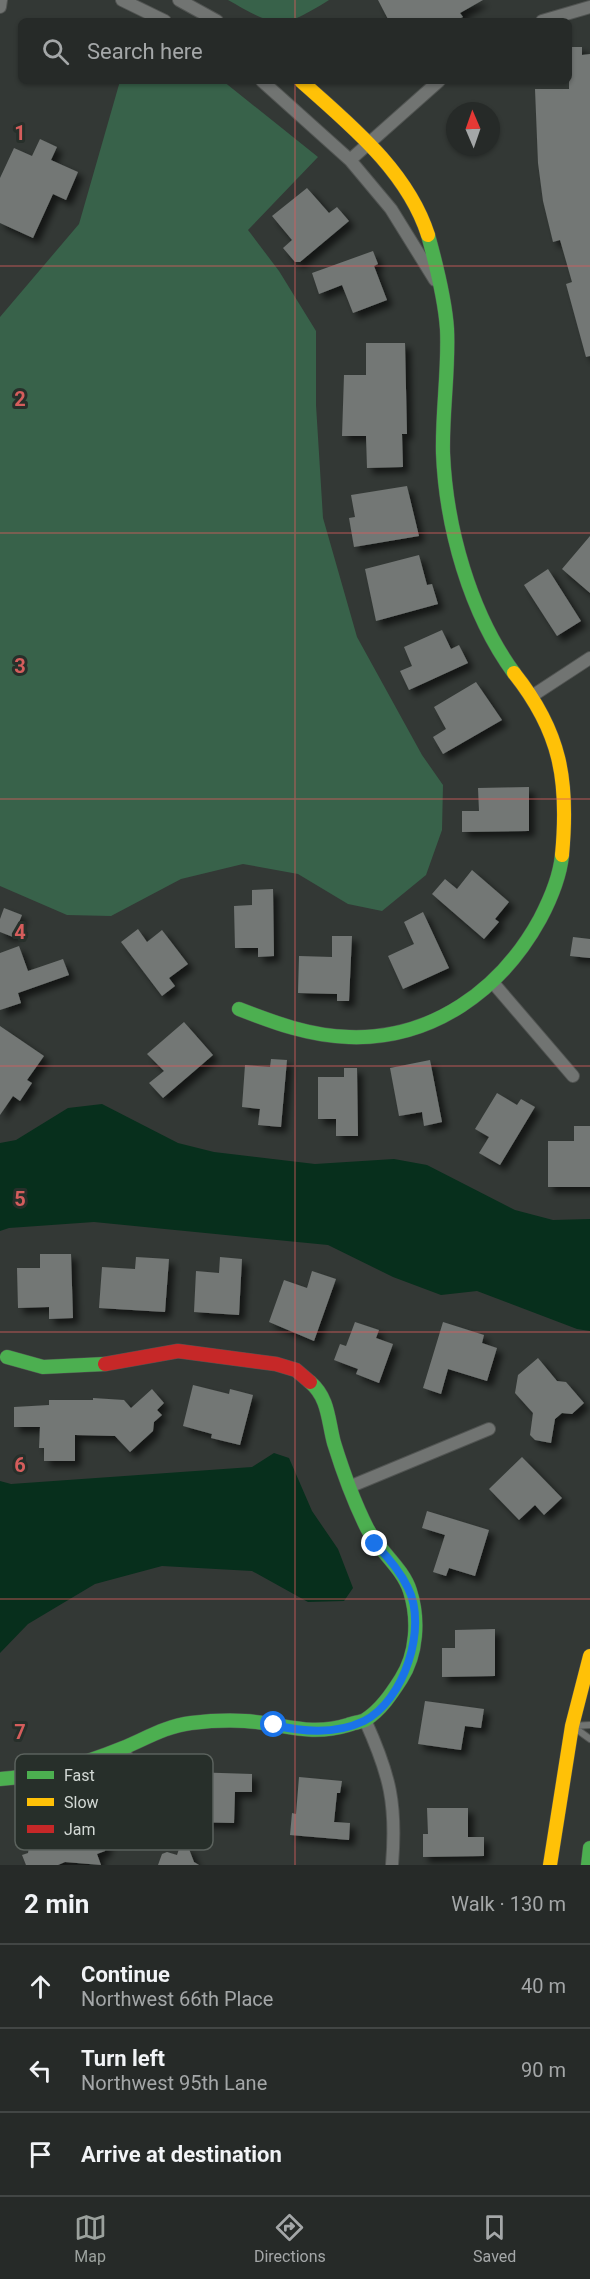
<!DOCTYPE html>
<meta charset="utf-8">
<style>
:root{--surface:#262a28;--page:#2e3230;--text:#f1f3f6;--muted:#a4a7a8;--line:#424645;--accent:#9ba19d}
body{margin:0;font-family:Roboto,sans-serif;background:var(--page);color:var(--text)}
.compass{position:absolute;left:446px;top:102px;width:54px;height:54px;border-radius:50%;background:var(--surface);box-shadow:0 2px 4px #0004;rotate:358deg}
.stop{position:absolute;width:18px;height:18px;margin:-14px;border:4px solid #1a73e8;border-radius:50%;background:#fff}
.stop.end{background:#1a73e8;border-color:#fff;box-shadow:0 2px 6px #0008}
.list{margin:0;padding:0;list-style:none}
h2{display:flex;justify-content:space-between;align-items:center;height:78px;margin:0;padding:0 24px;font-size:26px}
h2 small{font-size:20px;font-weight:400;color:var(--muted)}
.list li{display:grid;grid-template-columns:39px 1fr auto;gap:18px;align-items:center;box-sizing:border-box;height:84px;padding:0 24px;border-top:2px solid var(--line)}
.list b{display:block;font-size:22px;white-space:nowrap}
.list p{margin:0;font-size:20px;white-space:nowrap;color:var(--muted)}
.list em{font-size:20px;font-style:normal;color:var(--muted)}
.icon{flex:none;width:33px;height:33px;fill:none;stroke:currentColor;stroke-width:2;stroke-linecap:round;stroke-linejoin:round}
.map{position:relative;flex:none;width:590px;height:1865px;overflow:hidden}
.search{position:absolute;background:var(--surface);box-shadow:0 2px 4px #0004;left:18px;right:18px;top:18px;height:66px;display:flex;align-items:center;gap:15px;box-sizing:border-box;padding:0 21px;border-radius:9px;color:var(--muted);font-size:22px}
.sheet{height:330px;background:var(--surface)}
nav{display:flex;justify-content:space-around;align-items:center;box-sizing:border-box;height:84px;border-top:2px solid var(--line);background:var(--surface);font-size:16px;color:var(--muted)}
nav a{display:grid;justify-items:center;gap:3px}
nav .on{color:var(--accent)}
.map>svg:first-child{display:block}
.green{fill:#38624a}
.water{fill:#072f1c}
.building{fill:#737775;filter:url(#shadow)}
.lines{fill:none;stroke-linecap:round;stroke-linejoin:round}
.lane-casing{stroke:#515452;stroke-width:8}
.street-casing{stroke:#515452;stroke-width:14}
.fast-casing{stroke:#515452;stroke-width:15}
.slow-casing{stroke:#515452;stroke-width:15}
.jam-casing{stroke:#515452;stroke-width:15}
.lane{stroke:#717472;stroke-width:6}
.street{stroke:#717472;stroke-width:12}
.fast{stroke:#4caf50;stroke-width:14}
.slow{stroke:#ffc107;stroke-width:14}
.jam{stroke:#c62828;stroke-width:14}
.route{stroke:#1a73e8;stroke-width:8}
.grid{fill:none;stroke:#d55d5c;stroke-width:1.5;stroke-opacity:0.55}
.key{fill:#272f2a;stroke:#5b625d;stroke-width:1.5}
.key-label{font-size:16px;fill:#d3d9d5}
.grid-label{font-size:20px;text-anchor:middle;font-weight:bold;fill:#d55d5c;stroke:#272f2a;stroke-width:6;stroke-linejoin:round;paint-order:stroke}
</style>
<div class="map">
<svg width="590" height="1865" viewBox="0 0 590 1865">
<defs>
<filter id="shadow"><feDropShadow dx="5.5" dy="5.5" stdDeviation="3" flood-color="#0009"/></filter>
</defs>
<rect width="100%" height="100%" fill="#333835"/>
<!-- green -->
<path class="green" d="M228 0H329C281 30 277 28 228 0Z
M120 81H223L318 157 248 230 279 271 316 331V405L323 518 357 637 422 755 443 785 442 830 426 875 382 911 348 904 298 874 243 864 181 879 111 916 67 915 0 886V317L79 224Z"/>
<!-- water -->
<path class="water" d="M102 1104 178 1143 214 1152 315 1164 394 1159 427 1165 515 1210 553 1220 590 1219V1331L577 1329 477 1291 441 1295 393 1277 328 1245 94 1222 9 1228 0 1231V1143L16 1140 68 1108Z
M274 1453 289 1458 312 1511 338 1549 353 1588 344 1601 308 1602 252 1571 162 1566 95 1584 28 1624 0 1653V1481L11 1484 252 1467Z"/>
<!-- building -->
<path class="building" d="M378 0H483L460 13 463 17 455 21H389Z
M569 47H582V55L590 54V356L586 357 566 284 572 282 560 240 553 242 543 201 538 163 535 89H569Z
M40 139 57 147 51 160 78 172 66 200 53 194 33 238 0 223V178L14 148 32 156Z
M307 188 329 213 337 207 349 221 300 262H295L283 248 292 240 272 216Z
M373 251 378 264 374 266 387 300 353 313 342 285 319 294 312 273Z
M366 343H405L407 434H402L403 467 367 468 366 436H342L344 375H366Z
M407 486 419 536 354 547 349 518 355 517 351 495Z
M590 536V593L562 569Z
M419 555 427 585 432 584 438 604 376 621 365 569Z
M548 569 581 621 557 636 524 585Z
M442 630 451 649 459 645 468 663 409 690 400 671 412 666 404 647Z
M476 682 502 720 443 754 433 737 446 729 434 707Z
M529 787V831L462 832V811H479L478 788Z
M472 870 509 902 495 919 499 922 484 939 432 894 445 879 457 889Z
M273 889 274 956 258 957V948H235L234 906 252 905V890Z
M4 908 22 915 13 937 0 932V919Z
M423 912 449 968 403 989 388 956 414 944 404 922Z
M138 929 147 942 162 930 188 964 169 978 175 986 162 996 121 942Z
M332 936H352L349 1001H337V994L298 993 299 956 332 957Z
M573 937 590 939V958L570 956Z
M19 946 28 971 63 959 69 975 18 993 21 1003 0 1010V953Z
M184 1022 213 1055 163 1098 149 1083 164 1071 147 1054Z
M0 1026 44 1056 27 1080 32 1083 20 1101 13 1096 0 1115Z
M271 1059 287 1060 281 1127 258 1125 260 1109 242 1107 245 1065 270 1067Z
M430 1060 442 1122 424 1126 422 1112 399 1116 390 1068Z
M344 1068H357L358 1136H336V1119H318V1077H344Z
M497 1093 517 1105 521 1099 535 1107 500 1165 479 1153 489 1137 475 1129Z
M574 1126H590V1187H548V1141H574Z
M40 1254H71L73 1318 49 1319V1307L18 1308 17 1268H40Z
M136 1257 169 1259 165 1312 99 1308 102 1267 135 1269Z
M220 1257 242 1259 239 1315 194 1312 196 1271 219 1273Z
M312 1271 336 1279 314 1341 269 1322 284 1280 307 1288Z
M355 1322 379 1330 376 1338 393 1344 379 1383 356 1374 358 1369 334 1360 340 1344 346 1346Z
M443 1322 484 1335 482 1343 497 1348 487 1381 448 1369 441 1394 423 1388Z
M538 1358 557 1381 566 1382 584 1403 572 1414 562 1413 555 1419 551 1443 535 1440 530 1435 533 1413 515 1393 518 1375Z
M193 1385 229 1394 230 1389 253 1395 240 1445 211 1438 212 1434 183 1426Z
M152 1389 164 1403 157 1410 162 1415 154 1422 153 1431 130 1452 115 1436 75 1435V1461H44V1448H39L40 1427H14V1407L49 1405V1400H93V1398L124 1400 131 1408Z
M522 1457 562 1498 544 1515 535 1505 519 1520 489 1489Z
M427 1511 489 1530 475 1576 449 1568 446 1576 433 1572 445 1535 422 1528Z
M495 1629V1676L442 1677V1648H455V1630Z
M425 1701 484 1709 481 1728 465 1726 461 1750 418 1744Z
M190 1772 252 1774V1792H235L234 1823 189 1822Z
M299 1777 342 1781 340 1793H337L334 1822 350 1823 349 1840 290 1835 292 1813 296 1814Z
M45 1805 53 1823 67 1826 76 1823 109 1830 105 1851 97 1854 101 1865 65 1862 58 1865H26L22 1855 28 1853 30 1842 25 1828 30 1826 25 1813Z
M427 1808H468V1837H484V1856L423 1857V1834H428Z
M180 1846 189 1849 194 1862 199 1865H158L162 1854 167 1852 177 1855Z"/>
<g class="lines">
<defs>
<path id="lane" d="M572 1726 590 1725
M575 1728 590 1739"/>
<path id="street" d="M122 0 165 21
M179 0 217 21
M0 7 1 0
M542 21 590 7
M262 81 350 160 391 209 435 280
M350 160 439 81
M532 696 590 658
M495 985 573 1076
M349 1487 489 1429
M365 1720C390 1775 397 1804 392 1865
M123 1748 150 1813"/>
<path id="fast" d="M428 235C436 264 445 298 447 329 449 370 442 411 443 453 446 527 470 613 514 673
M239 1009C275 1023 310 1036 349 1037 432 1040 501 990 540 919 550 900 560 876 562 855
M7 1357 43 1367 105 1364
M0 1779C42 1776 84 1764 123 1748 145 1739 166 1726 191 1723 208 1721 228 1720 245 1721 283 1723 308 1737 348 1725 353 1723 361 1722 365 1720 381 1710 392 1693 401 1679 417 1654 419 1619 410 1591 403 1568 378 1550 367 1528 354 1502 343 1472 334 1443 328 1421 329 1398 310 1382
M588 1865 590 1848"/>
<path id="slow" d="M301 81C349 124 407 170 428 235
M514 673C561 732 569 781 562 855
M550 1865 572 1726 590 1656"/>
<path id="jam" d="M105 1364 178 1351 276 1364 296 1370 310 1382"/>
</defs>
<!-- lane casing -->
<use href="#lane" class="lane-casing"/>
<!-- street casing -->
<use href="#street" class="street-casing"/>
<!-- fast casing -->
<use href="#fast" class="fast-casing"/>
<!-- slow casing -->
<use href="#slow" class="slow-casing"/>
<!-- jam casing -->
<use href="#jam" class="jam-casing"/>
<!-- lane -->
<use href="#lane" class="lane"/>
<!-- street -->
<use href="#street" class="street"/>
<!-- fast -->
<use href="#fast" class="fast"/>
<!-- slow -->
<use href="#slow" class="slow"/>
<!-- jam -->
<use href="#jam" class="jam"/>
</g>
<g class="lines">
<!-- route -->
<path class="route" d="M274 1725C303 1732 335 1735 364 1721 404 1701 428 1627 408 1588 400 1571 388 1557 375 1544"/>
</g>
<!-- grid -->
<path class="grid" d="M295 0V21M295 81V1865M0 266H590M0 533H590M0 799H590M0 1066H590M0 1332H590M0 1599H590"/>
<!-- legend -->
<rect x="15" y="1754" width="198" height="96" rx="9" class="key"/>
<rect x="27" y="1771" width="27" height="8" fill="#4caf50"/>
<rect x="27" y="1798" width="27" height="8" fill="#ffc107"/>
<rect x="27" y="1825" width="27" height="8" fill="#c62828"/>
<g class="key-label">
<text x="64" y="1781">Fast</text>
<text x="64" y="1808">Slow</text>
<text x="64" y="1835">Jam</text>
</g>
<g class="grid-label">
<text x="20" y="140">1</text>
<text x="20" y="406">2</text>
<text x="20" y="673">3</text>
<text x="20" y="939">4</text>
<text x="20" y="1206">5</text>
<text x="20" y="1472">6</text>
<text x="20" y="1739">7</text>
</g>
</svg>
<svg class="compass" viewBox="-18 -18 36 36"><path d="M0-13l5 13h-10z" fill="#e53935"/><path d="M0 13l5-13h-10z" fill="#a4a7a8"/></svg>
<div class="stop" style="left:274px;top:1725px"></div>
<div class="stop end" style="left:375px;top:1544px"></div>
<div class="search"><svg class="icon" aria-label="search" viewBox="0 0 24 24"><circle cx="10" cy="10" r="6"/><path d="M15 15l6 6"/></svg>Search here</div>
</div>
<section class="sheet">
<h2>2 min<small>Walk · 130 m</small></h2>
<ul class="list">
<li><svg class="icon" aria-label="ahead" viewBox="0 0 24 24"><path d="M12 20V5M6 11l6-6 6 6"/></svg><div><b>Continue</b><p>Northwest 66th Place</p></div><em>40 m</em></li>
<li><svg class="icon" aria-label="left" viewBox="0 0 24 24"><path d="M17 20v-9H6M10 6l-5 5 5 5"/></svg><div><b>Turn left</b><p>Northwest 95th Lane</p></div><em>90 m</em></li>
<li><svg class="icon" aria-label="arrive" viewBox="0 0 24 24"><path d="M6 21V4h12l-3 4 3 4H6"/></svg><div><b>Arrive at destination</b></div></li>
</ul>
</section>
<nav>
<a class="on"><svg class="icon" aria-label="map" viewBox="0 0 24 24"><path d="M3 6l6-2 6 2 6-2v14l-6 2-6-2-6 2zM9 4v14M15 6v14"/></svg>Map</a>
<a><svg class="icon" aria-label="directions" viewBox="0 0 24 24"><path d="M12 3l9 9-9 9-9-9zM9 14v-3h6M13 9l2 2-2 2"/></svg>Directions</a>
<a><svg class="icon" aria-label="saved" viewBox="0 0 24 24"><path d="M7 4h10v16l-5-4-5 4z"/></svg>Saved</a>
</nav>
